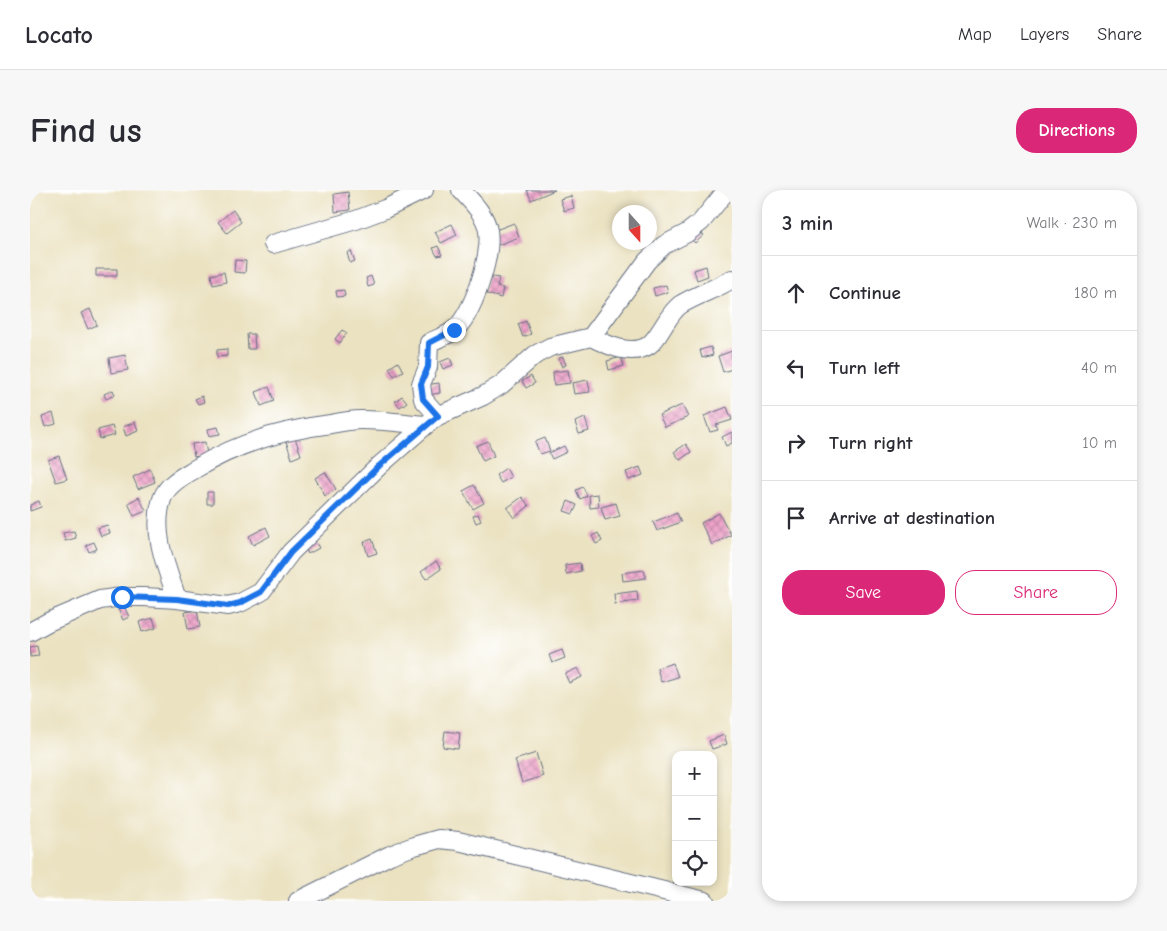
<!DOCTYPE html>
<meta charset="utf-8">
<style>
:root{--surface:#fff;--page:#f7f7f7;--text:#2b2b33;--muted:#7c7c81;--line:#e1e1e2;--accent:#db2777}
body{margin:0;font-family:"Comic Neue",sans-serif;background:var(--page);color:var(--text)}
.controls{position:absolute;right:15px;bottom:15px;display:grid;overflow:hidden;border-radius:10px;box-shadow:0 2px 8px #0003}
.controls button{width:45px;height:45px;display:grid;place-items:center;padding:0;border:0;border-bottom:1px solid var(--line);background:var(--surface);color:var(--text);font:25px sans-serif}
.compass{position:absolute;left:582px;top:15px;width:45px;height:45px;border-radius:50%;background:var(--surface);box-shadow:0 2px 8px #0003;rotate:159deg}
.stop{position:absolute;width:15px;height:15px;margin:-11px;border:4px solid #1a73e8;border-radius:50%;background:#fff}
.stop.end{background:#1a73e8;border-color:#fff;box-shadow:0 1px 5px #0008}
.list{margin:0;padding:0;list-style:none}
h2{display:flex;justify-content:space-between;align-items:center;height:65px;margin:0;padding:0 20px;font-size:21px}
h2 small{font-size:16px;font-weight:400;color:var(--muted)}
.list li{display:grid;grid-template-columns:32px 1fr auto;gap:15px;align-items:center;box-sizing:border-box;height:75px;padding:0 20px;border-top:1px solid var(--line)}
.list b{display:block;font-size:19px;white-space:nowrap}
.list em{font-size:16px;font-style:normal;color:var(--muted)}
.actions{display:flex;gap:10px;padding:15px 20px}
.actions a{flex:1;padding:11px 0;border:1px solid var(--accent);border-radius:20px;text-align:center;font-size:18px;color:var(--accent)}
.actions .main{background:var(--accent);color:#fff}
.icon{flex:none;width:28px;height:28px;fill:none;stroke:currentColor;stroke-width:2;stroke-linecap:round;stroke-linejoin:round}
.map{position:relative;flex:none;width:702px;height:711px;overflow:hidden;border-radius:20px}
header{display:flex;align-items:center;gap:30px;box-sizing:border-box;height:70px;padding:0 25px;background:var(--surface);border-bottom:1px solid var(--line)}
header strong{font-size:24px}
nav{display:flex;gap:28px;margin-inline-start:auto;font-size:18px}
.intro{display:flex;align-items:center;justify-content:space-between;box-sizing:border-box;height:120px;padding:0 30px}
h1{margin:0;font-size:35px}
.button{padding:12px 22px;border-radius:20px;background:var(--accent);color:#fff;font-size:18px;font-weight:700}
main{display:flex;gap:30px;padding:0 30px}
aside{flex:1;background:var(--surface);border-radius:20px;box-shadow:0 2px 8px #0003}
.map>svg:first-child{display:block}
.building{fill:url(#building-cross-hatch)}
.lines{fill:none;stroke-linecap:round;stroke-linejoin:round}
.minor-casing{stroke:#646e81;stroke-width:20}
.minor{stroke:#fff;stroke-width:18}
.route{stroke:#1a73e8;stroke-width:6}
</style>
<header>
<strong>Locato</strong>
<nav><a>Map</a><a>Layers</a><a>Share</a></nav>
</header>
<div class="intro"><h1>Find us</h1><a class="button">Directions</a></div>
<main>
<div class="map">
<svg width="702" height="711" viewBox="0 0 702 711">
<defs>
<pattern id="building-cross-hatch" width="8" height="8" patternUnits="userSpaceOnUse" patternTransform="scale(1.25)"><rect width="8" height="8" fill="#eea2c8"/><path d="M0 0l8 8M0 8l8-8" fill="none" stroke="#c084a6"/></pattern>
</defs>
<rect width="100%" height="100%" fill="#fff"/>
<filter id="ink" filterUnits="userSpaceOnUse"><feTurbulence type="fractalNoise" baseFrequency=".02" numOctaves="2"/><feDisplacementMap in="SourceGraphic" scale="10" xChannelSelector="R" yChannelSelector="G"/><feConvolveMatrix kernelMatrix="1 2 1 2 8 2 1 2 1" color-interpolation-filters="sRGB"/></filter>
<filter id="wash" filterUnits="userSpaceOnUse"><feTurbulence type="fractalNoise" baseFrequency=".0096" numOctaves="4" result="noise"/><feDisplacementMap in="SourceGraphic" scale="20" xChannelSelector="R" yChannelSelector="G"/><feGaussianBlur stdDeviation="1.12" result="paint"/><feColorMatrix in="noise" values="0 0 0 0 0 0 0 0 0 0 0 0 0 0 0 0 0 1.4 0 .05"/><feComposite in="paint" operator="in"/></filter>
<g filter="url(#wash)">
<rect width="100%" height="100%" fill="#ebe2c1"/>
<g id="blocks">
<!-- building -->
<path class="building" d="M497 0H525L501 10Z
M318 2 320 20 305 22 304 4Z
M541 6 544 18 534 21 530 9Z
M203 20 211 32 197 43 188 32Z
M484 33 489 47 468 55 463 41Z
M422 34 427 45 411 53 405 42Z
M669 40 674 45 665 53 660 48Z
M408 56 412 65 407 66 403 58Z
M321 61 325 71 320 73 317 63Z
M205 70 216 71 215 83 204 82Z
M676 76 678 86 667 90 664 80Z
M66 79H87V86H66Z
M194 82 196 92 183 95 181 85Z
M341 86 344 95 338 97 336 88Z
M457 86 469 88 467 97 473 98 471 108 454 103Z
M636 95 638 102 625 106 623 98Z
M314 100 315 106 307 107 306 101Z
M60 119 67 135 58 139 51 123Z
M496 131 501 144 493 147 488 134Z
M312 140 317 143 310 153 305 149Z
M217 144H224L225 159H218Z
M681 157 683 165 672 168 670 160Z
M197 159V166L187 167V160Z
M702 161V179L693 182 688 166Z
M95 165 98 180 81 183 79 168Z
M533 167 536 175 532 177 528 168Z
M591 167 594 176 579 180 577 171Z
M420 168 423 175 413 179 410 172Z
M368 172 373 181 364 186 359 178Z
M538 180 540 193 524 195 523 182Z
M501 186 505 193 496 198 492 191Z
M558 190 560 202 544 204 542 193Z
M409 193 410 203 397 205 395 195Z
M239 197 244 211 231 216 226 202Z
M83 200 85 205 76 209 74 204Z
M172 206 174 212 168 214 165 209Z
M372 206 377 212 370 217 365 211Z
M652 215 658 227 635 237 629 225Z
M697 217 702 230 686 235 688 240 680 242 674 226Z
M23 223 26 234 15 237 12 227Z
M555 228 559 241 549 244 545 232Z
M105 232 108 241 96 246 93 237Z
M82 236 85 245 70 249 68 240Z
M188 237 190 244 179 246 178 239Z
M702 242V253L696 256 692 247Z
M264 245 271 265 262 269 255 248Z
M515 248 520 261 510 264 505 252Z
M458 251 464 266 453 271 446 256Z
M175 252 177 265 164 267 162 254Z
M656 254 661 262 650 270 644 262Z
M534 256 537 262 522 269 519 263Z
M29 266 37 289 26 292 18 270Z
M610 277 613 285 599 290 596 282Z
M476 278 481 287 471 293 466 285Z
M120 279 125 292 108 299 103 287Z
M295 282 306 299 295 306 285 288Z
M444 295 454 313 443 319 433 301Z
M553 297 557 306 550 309 546 300Z
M177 302H183V314H177Z
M568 304 569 317 560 318 559 305Z
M109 307 116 321 104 326 98 313Z
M492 307 499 316 484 328 477 318Z
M9 311 11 317 0 321V315Z
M538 311 547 315 543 324 534 321Z
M586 313 590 326 575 330 571 317Z
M647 323 651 332 627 341 623 332Z
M689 323 701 345 682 355 671 333Z
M448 324 451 331 446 333 443 326Z
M77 335 80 343 71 346 68 338Z
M236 337 240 346 223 355 219 346Z
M44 341 46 348 35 351 33 343Z
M568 343 572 351 566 354 562 346Z
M342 349 347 363 338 366 334 352Z
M285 351 289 358 278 364 275 357Z
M64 352 67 359 59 362 56 355Z
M406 371 411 379 396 389 391 382Z
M550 373 551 381 536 384 535 375Z
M614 380 616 388 593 391 592 383Z
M607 401 608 411 585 414 584 404Z
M94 416 99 427 93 430 88 419Z
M167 420 170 437 158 439 155 422Z
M123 428 126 438 112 442 109 432Z
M7 456 9 466 0 467V457Z
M532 460 535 468 522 473 519 465Z
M643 473 648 487 631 492 627 478Z
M548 478 552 487 539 493 535 484Z
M415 541 430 543 428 559 413 557Z
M694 545 697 554 682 559 679 551Z
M506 563 513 586 492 593 485 570Z"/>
</g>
</g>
<g filter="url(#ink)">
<use href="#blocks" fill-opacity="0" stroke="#646e81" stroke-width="1"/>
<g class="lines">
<defs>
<path id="minor" d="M243 54 326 30 355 19 394 0
M561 147C577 155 602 167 619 155 624 151 628 145 631 140 637 131 642 121 650 115 666 105 686 99 702 89
M408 226 393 209 391 194 398 177 399 153C406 149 416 146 423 141 443 126 462 65 458 41 456 25 441 11 431 0
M147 409C137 378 121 343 132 309 137 294 152 287 165 279 207 253 252 240 301 234 311 232 321 230 331 230 352 230 374 233 396 235
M0 442 18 432 70 410 92 407H114L147 409 198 416 210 413 231 402 261 362 349 276 396 235 408 226 453 206 471 195 505 165 520 157 561 147 617 71 634 55 657 43 671 32 697 0
M268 711 360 665 384 656 409 649 428 651 675 711"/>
</defs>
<!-- minor casing -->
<use href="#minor" class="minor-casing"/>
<!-- minor -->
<use href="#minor" class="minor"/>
</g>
</g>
<g class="lines" filter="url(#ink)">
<!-- route -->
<path class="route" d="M92 407 147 409 198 416 210 413 231 402 261 362 349 276 408 226 393 209 391 194 398 177 399 153 424 140"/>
</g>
</svg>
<div class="controls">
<button>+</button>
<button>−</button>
<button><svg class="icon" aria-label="locate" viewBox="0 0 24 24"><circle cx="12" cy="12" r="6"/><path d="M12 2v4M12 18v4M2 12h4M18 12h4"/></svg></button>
</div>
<svg class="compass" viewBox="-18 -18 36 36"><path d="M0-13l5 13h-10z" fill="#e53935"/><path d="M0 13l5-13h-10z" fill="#7c7c81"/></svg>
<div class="stop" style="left:92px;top:407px"></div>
<div class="stop end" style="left:424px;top:140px"></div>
</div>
<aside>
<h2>3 min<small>Walk · 230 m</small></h2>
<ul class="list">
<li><svg class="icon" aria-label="ahead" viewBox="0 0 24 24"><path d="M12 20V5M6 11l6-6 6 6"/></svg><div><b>Continue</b></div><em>180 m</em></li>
<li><svg class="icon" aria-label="left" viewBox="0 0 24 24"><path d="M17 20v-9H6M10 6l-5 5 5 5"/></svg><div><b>Turn left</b></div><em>40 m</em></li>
<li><svg class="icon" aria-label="right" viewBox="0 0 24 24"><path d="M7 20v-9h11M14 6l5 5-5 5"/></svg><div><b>Turn right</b></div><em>10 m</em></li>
<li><svg class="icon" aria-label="arrive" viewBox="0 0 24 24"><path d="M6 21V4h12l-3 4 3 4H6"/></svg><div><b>Arrive at destination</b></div></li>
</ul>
<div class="actions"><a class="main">Save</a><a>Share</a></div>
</aside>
</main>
